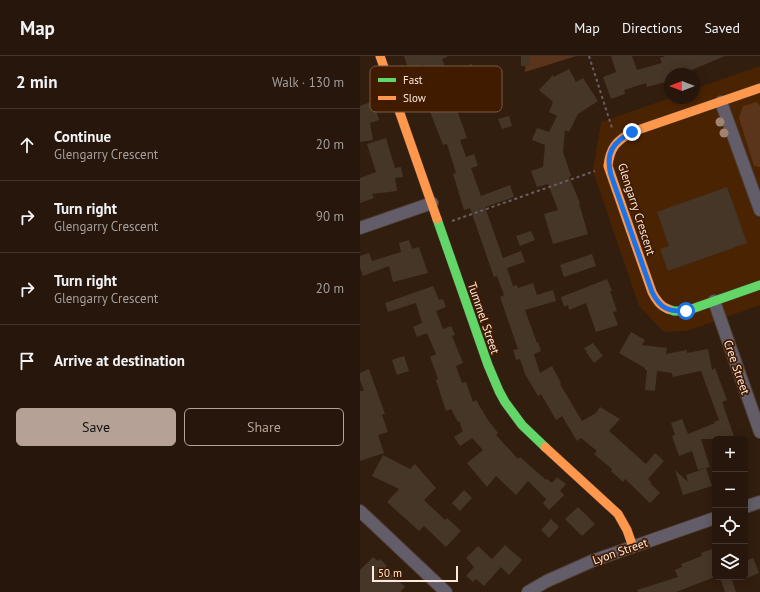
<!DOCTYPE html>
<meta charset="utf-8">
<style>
:root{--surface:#26160b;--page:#322319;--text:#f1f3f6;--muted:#a49f9d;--line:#42352c;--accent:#b5a195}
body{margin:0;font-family:"PT Sans",sans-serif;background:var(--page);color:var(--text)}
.controls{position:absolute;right:12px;bottom:12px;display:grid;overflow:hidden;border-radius:6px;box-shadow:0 2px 10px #0003}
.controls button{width:36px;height:36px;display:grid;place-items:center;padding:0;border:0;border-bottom:1px solid var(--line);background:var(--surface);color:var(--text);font:20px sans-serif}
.compass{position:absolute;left:304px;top:12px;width:36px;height:36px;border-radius:50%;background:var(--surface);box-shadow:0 2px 10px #0003;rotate:270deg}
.scale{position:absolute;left:12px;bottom:10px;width:86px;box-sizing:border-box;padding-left:4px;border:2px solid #fce8dd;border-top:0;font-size:11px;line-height:14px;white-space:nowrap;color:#fce8dd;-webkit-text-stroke:3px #411b00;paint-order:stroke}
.stop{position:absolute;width:12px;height:12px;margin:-9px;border:3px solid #1a73e8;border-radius:50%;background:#fff}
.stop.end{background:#1a73e8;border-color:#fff;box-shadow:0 1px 4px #0008}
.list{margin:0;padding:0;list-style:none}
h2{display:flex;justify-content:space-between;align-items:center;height:52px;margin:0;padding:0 16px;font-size:17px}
h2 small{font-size:13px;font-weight:400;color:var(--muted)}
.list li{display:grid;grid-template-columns:26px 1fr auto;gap:12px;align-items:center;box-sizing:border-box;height:72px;padding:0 16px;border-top:1px solid var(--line)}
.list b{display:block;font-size:15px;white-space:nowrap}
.list p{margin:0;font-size:13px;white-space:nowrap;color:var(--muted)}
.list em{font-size:13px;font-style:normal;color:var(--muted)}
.actions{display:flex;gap:8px;padding:12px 16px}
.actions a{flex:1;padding:9px 0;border:1px solid var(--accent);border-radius:6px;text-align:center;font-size:14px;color:var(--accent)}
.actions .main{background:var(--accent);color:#111}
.icon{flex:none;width:22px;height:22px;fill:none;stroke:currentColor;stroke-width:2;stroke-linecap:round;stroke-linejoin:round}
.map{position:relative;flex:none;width:400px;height:536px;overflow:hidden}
header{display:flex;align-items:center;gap:24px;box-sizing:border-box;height:56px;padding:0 20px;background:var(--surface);border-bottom:1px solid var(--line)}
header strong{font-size:19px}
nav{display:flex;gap:22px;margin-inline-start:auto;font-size:14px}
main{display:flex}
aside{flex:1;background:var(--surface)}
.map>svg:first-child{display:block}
.built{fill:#4a2302}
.green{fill:#5a351c}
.building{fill:#463628}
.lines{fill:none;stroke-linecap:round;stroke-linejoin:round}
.street-casing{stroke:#4c3b2e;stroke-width:14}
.fast-casing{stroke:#4c3b2e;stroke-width:10}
.slow-casing{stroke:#4c3b2e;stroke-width:10}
.path{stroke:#685f63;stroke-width:2;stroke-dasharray:3 3;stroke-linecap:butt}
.street{stroke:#625d68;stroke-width:12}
.fast{stroke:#63d668;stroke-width:9}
.slow{stroke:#ff974d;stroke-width:9}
.tree{fill:#a2836f}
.route{stroke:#1a73e8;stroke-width:5}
.labels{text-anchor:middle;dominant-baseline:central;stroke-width:3.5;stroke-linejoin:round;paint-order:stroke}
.street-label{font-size:12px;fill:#fce8dd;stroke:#411b00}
.key{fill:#411b00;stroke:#795842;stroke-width:1}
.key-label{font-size:11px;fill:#fce8dd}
</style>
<header>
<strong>Map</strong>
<nav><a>Map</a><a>Directions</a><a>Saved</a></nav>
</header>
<main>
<aside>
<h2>2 min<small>Walk · 130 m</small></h2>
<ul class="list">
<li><svg class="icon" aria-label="ahead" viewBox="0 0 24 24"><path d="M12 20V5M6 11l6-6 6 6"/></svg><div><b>Continue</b><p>Glengarry Crescent</p></div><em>20 m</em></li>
<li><svg class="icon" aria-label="right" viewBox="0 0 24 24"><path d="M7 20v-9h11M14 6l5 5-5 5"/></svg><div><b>Turn right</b><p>Glengarry Crescent</p></div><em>90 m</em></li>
<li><svg class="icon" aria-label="right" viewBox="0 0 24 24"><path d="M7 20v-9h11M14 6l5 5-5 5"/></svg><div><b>Turn right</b><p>Glengarry Crescent</p></div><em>20 m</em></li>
<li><svg class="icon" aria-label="arrive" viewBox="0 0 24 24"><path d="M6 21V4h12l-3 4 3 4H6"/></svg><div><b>Arrive at destination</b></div></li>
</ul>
<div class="actions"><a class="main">Save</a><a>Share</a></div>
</aside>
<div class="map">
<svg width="400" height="536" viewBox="0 0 400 536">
<rect width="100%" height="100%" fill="#321e0f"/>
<!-- built -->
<path class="built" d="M400 10V249L327 275 304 276 279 250 233 115 241 66 310 42H334V33Z"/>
<!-- green -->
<path class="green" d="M166 0H216L165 16Z
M397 46 400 50V111L394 110 379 62 383 50Z"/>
<!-- building -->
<path class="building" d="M44 0H87V1L82 3 87 16 112 8 116 19 97 26 100 33H99L105 51 97 54 107 82 100 84 106 101 114 98 118 110 111 112 121 140 150 129 154 141 125 151 143 202 161 195 165 206 147 212 153 230 157 229 158 232 173 227 177 239 193 234 196 245 165 254 177 287 178 286 181 295 174 298 180 317 192 310 201 327 200 328 222 365 236 357 240 351 260 363 249 375 286 408 295 397 304 405 288 423 291 426 290 427 300 437 290 447 265 423 263 426 251 415 252 413 234 398 237 395 221 382 217 385 202 360 196 364 181 338 178 340 165 318 160 303 156 304 153 294 158 293 140 241 144 239 137 220 134 221 110 152 104 154 93 118 96 117 87 88 83 89 67 48 66 49 62 39 73 35 64 9 49 15Z
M161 0H170V10H161Z
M251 0H272L277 14 302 7 300 2 306 0H365L322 18H310V25L287 31 286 27 264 34 265 38 251 43 243 21 256 16Z
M209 13 216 26 223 22 238 45 218 58 209 76 205 74 203 96 211 120 209 121 220 147H219L228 178 193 188 184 158 198 154 188 128 177 131 171 115 183 111 185 89 172 84 177 72 189 76 197 60 189 56 193 46 179 34 193 19 194 21Z
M13 45 19 64 10 67 13 84 0 86V50Z
M149 60 152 70 142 73 138 63Z
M26 82 35 112 41 111 43 121 35 122 37 135 12 138 14 142 0 147V122L16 116 7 88Z
M367 131 387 187 308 215 300 193 309 190 297 156Z
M171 175 175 184 160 190 156 180Z
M49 184 52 193 59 191 68 217 33 226 29 210 3 220 0 211V200L9 197 12 205 41 196 39 187Z
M232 198 236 210 204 221 200 209Z
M247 223 252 235H250L257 255 253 256 258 269 236 276 226 247 209 254 208 249 204 251 201 241Z
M73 230 79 244 83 243 86 251 76 255 83 273 91 270 95 279 92 280 103 307 96 310 102 327 106 326 113 346 116 344 128 364 138 377 136 379 158 403 160 401 186 424 187 423 192 427 197 421 206 428 200 435 204 439 189 454 183 447 186 443 168 425 156 439 136 420 127 431 107 407 123 394 112 382 100 390 94 381 103 375 100 369 101 368 99 365 98 366 91 353 86 355 76 324 78 323 70 301 76 298 67 277 57 281 53 271 62 267 56 247 28 256 25 247Z
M271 276 285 284 282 289 307 292 306 298 327 294V297L348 293 352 314 355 312 367 344 362 346 375 383H341L350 411 338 414 332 395 319 400 312 380 315 379 311 367 322 363 328 378 355 367 354 366 359 364 341 315 313 321 312 317 297 315 295 335 285 334 287 314H285V312L259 297Z
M233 287 243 300 234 307 226 296H227L224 292Z
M44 300 49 315 37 319 32 304Z
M9 313 25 358 22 359 28 376 18 379 24 397 0 405V335H4L0 324V317Z
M23 399 50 413 55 408 76 432 64 444 85 464 87 462 101 475 86 491 64 470 59 475 27 446 39 433 12 420Z
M346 412 352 430 323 439 315 414 328 426 326 419Z
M104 434 112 442 100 455 92 447Z
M218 451 235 468 222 480 205 463Z
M191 463 199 471 189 482 181 474Z
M145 489 162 504 149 519 141 511 124 530 116 523 113 526 106 520 114 511 106 502 118 490 132 503Z
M355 492V521L316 536H278L277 534 318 521 315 514 322 511 321 508 342 500 341 497Z
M13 501 18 505 20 503 27 510 25 512 45 531 40 536H0V514Z
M393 502 399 517 385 523V505Z
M360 521H371L376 536H365Z"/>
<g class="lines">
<defs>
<path id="street" d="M361 46 400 154
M0 172 72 147
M354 245 400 376
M385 451 400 446
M0 455 86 536
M168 536 187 525 232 505 355 462"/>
<path id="fast" d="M77 163 128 309 139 335 145 346 162 369 185 391
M308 253 314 255H326L400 229"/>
<path id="slow" d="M20 0 77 163
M308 253C300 250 296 244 292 236L248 110C250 92 256 85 272 76L400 32
M185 391 258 458 267 474 273 491"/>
</defs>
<!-- street casing -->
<use href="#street" class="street-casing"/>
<!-- fast casing -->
<use href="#fast" class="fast-casing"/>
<!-- slow casing -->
<use href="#slow" class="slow-casing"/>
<!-- path -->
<path class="path" d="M229 0 252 72
M92 165 235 115"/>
<!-- street -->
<use href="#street" class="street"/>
<!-- fast -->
<use href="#fast" class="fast"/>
<!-- slow -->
<use href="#slow" class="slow"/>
</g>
<!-- trees -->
<g class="tree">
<circle cx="360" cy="66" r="4.5"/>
<circle cx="364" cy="77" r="4.5"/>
</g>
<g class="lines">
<!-- route -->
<path class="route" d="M272 76C253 86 245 97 251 119L292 236C300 252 308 256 326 255"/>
</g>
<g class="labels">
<!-- street labels -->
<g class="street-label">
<text transform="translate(277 153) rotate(72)">Glengarry Crescent</text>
<text transform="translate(124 262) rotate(71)">Tummel Street</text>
<text transform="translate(377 311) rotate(71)">Cree Street</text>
<text transform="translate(260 495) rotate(-19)">Lyon Street</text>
</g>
</g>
<!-- legend -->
<rect x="10" y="10" width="132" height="46" rx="6" class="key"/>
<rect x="18" y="22" width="18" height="4" fill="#63d668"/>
<rect x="18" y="40" width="18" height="4" fill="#ff974d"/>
<g class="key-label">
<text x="43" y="28">Fast</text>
<text x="43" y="46">Slow</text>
</g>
</svg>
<div class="controls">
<button>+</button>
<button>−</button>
<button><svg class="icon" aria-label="locate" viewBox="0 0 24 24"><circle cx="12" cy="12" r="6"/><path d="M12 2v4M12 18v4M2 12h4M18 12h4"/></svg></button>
<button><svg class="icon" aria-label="layers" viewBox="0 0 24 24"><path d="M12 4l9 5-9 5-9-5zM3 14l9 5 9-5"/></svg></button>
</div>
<svg class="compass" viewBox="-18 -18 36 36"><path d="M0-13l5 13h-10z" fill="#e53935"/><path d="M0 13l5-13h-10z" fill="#a49f9d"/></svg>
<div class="scale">50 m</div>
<div class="stop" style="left:326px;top:255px"></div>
<div class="stop end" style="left:272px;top:76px"></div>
</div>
</main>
